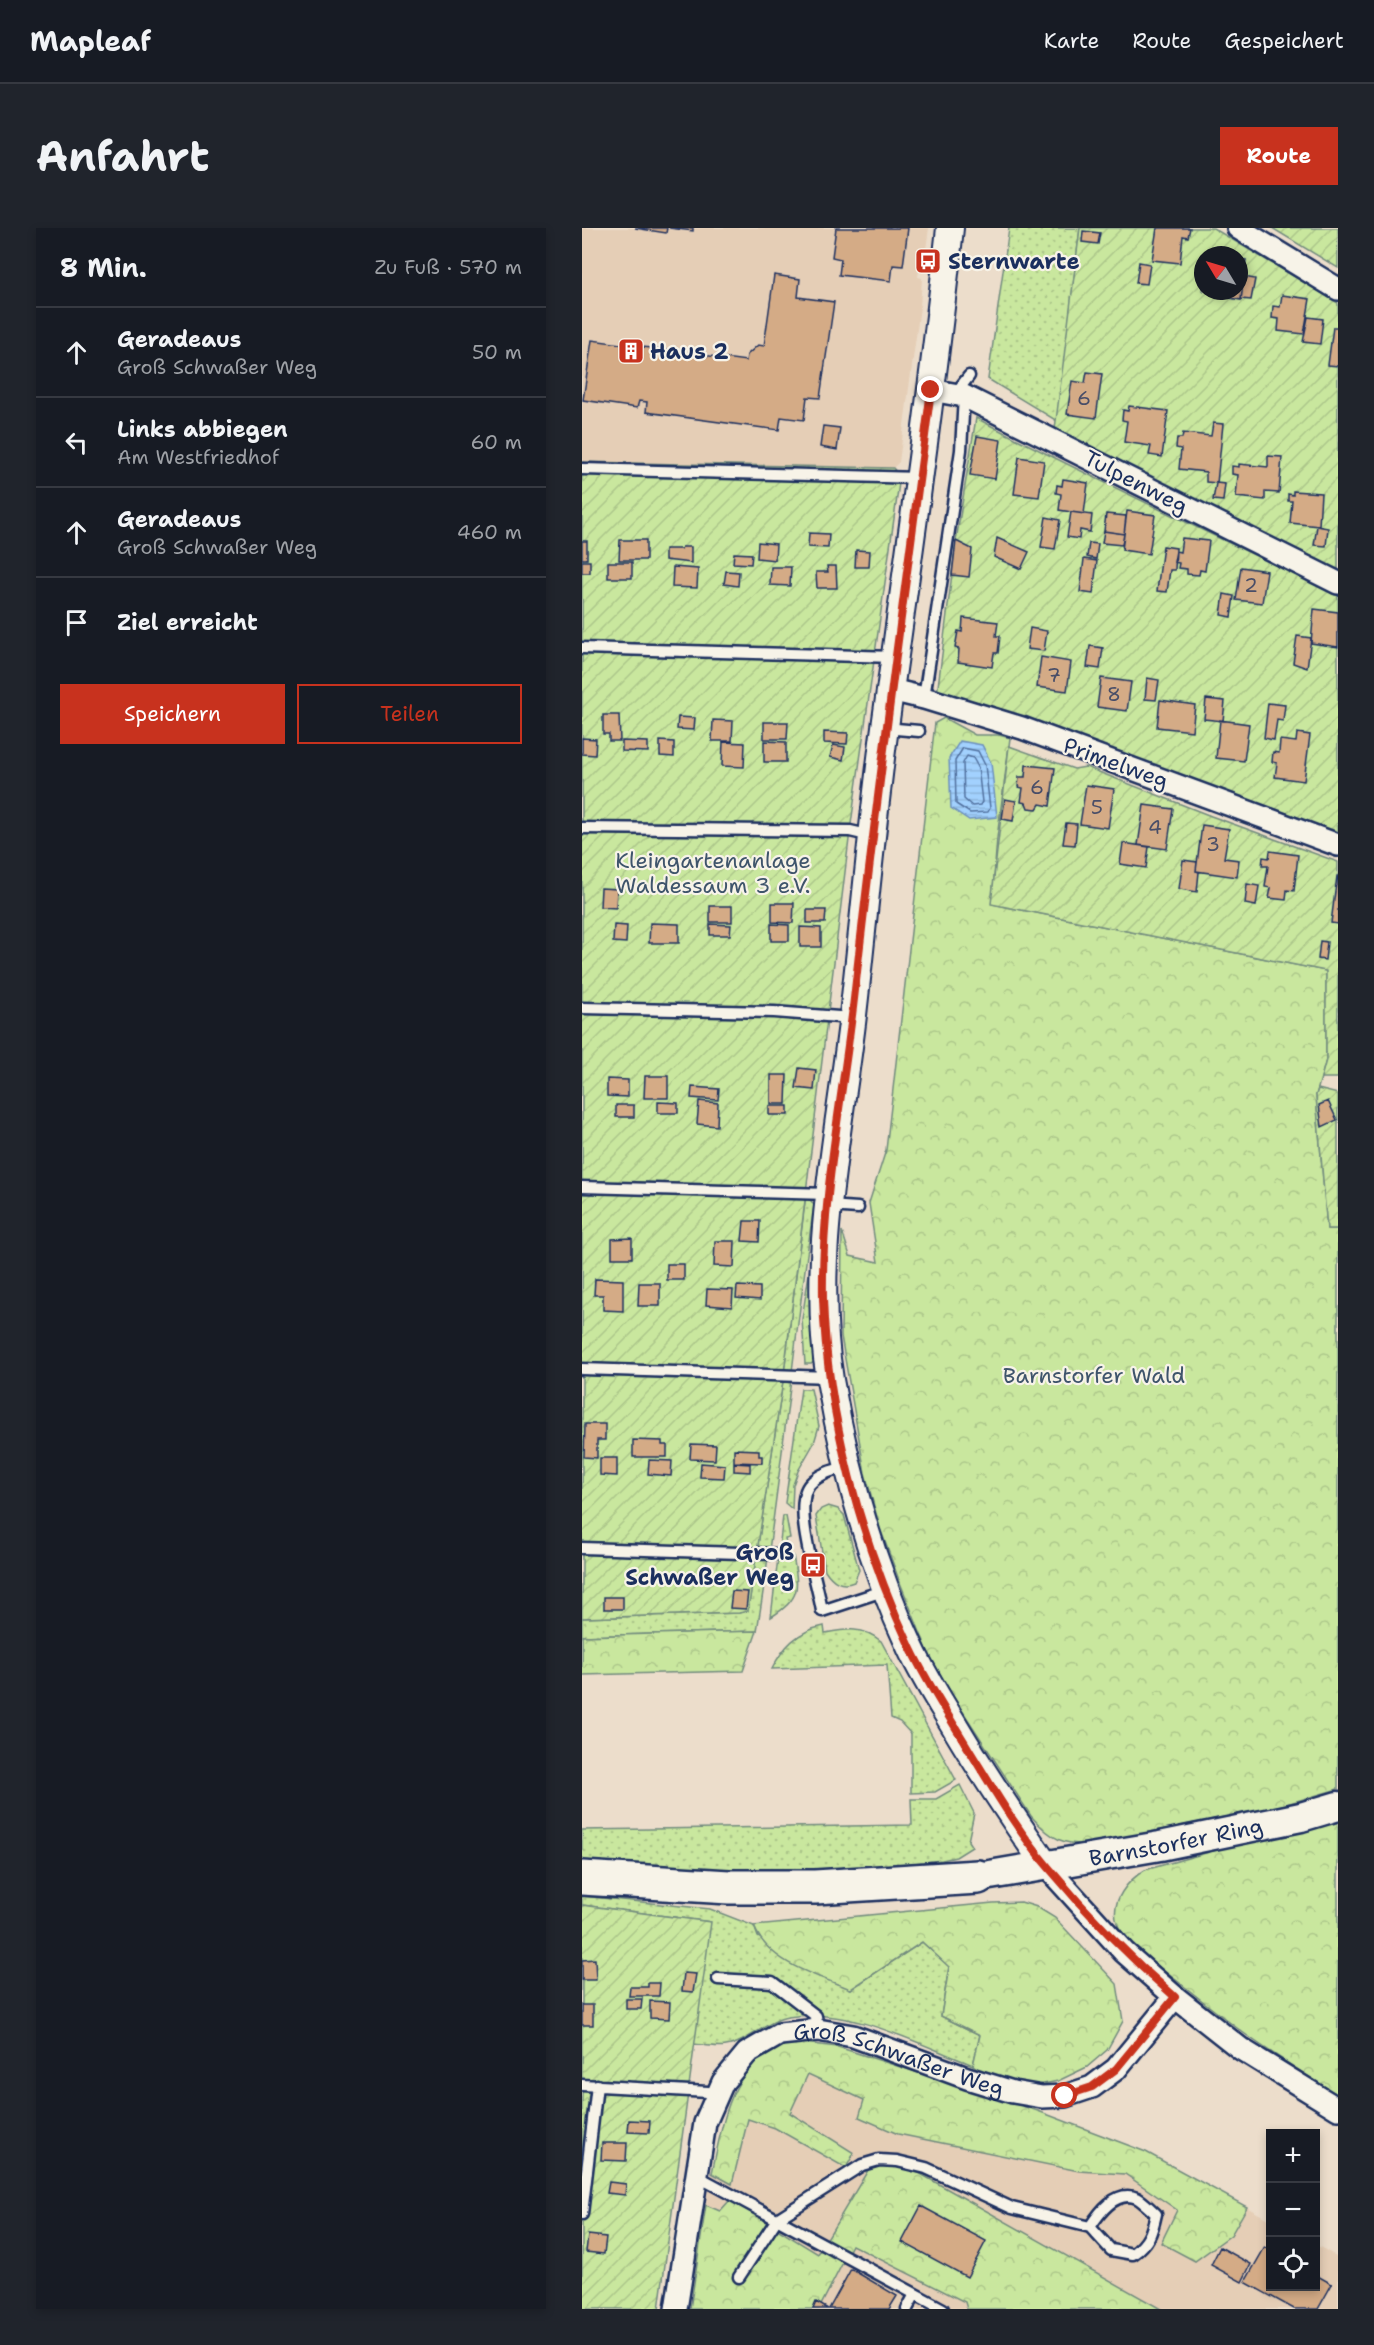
<!DOCTYPE html>
<html lang="de">
<meta charset="utf-8">
<style>
:root{--surface:#171b24;--page:#20242c;--text:#f1f3f6;--muted:#9ea1a6;--line:#363941;--accent:#c8321e}
body{margin:0;font-family:"Shantell Sans",sans-serif;background:var(--page);color:var(--text)}
.controls{position:absolute;right:18px;bottom:18px;display:grid;overflow:hidden;border-radius:0px;box-shadow:0 3px 9px #0003}
.controls button{width:54px;height:54px;display:grid;place-items:center;padding:0;border:0;border-bottom:2px solid var(--line);background:var(--surface);color:var(--text);font:30px sans-serif}
.compass{position:absolute;left:612px;top:18px;width:54px;height:54px;border-radius:50%;background:var(--surface);box-shadow:0 3px 9px #0003;rotate:308deg}
.stop{position:absolute;width:18px;height:18px;margin:-14px;border:4px solid #c8321e;border-radius:50%;background:#fff}
.stop.end{background:#c8321e;border-color:#fff;box-shadow:0 2px 6px #0008}
.list{margin:0;padding:0;list-style:none}
h2{display:flex;justify-content:space-between;align-items:center;height:78px;margin:0;padding:0 24px;font-size:26px}
h2 small{font-size:20px;font-weight:400;color:var(--muted)}
.list li{display:grid;grid-template-columns:39px 1fr auto;gap:18px;align-items:center;box-sizing:border-box;height:90px;padding:0 24px;border-top:2px solid var(--line)}
.list b{display:block;font-size:22px;white-space:nowrap}
.list p{margin:0;font-size:20px;white-space:nowrap;color:var(--muted)}
.list em{font-size:20px;font-style:normal;color:var(--muted)}
.actions{display:flex;gap:12px;padding:18px 24px}
.actions a{flex:1;padding:14px 0;border:2px solid var(--accent);border-radius:0px;text-align:center;font-size:21px;color:var(--accent)}
.actions .main{background:var(--accent);color:#fff}
.icon{flex:none;width:33px;height:33px;fill:none;stroke:currentColor;stroke-width:2;stroke-linecap:round;stroke-linejoin:round}
.map{position:relative;flex:none;width:756px;height:2081px;overflow:hidden;border-radius:0px}
header{display:flex;align-items:center;gap:36px;box-sizing:border-box;height:84px;padding:0 30px;background:var(--surface);border-bottom:2px solid var(--line)}
header strong{font-size:28px}
nav{display:flex;gap:33px;margin-inline-start:auto;font-size:21px}
.intro{display:flex;align-items:center;justify-content:space-between;box-sizing:border-box;height:144px;padding:0 36px}
h1{margin:0;font-size:42px}
.button{padding:15px 27px;border-radius:0px;background:var(--accent);color:#fff;font-size:21px;font-weight:700}
main{display:flex;gap:36px;padding:0 36px}
aside{flex:1;background:var(--surface);border-radius:0px;box-shadow:0 3px 9px #0003}
.map>svg:first-child{display:block}
.built{fill:#e5ceb6}
.grass{fill:url(#grass-dots);stroke:#728b7e;stroke-width:1.5}
.forest{fill:url(#forest-crowns);stroke:#728b7e;stroke-width:1.5}
.garden{fill:url(#garden-furrows);stroke:#728b7e;stroke-width:1.5;fill-rule:evenodd}
.water{fill:url(#water-rules);stroke:#6c90be;stroke-width:1.5}
.lines{fill:none;stroke-linecap:round;stroke-linejoin:round}
.shore{stroke:#51709e;stroke-width:1.5}
.building{fill:#d4ab86;stroke:#1b2f5e;stroke-width:1.5}
.service-casing{stroke:#1b2f5e;stroke-width:15}
.minor-casing{stroke:#1b2f5e;stroke-width:26}
.tertiary-casing{stroke:#1b2f5e;stroke-width:30}
.secondary-casing{stroke:#1b2f5e;stroke-width:33}
.trunk-casing{stroke:#1b2f5e;stroke-width:38}
.service{stroke:#f7f3e8;stroke-width:10}
.minor{stroke:#f7f3e8;stroke-width:21}
.tertiary{stroke:#f7f3e8;stroke-width:26}
.secondary{stroke:#f7f3e8;stroke-width:28}
.trunk{stroke:#f7f3e8;stroke-width:33}
.route{stroke:#c8321e;stroke-width:8}
.labels{text-anchor:middle;dominant-baseline:central;stroke-width:4.5;stroke-linejoin:round;paint-order:stroke}
.number-label{font-size:20px;fill:#494e68}
.poi-label{font-size:22px;font-weight:bold;fill:#1b2f5e;stroke:#f7f3e8;text-anchor:start}
.street-label{font-size:22px;fill:#1b2f5e;stroke:#f7f3e8}
.park-label{font-size:22px;fill:#3e546b;stroke:#f7f3e8}
</style>
<header>
<strong>Mapleaf</strong>
<nav><a>Karte</a><a>Route</a><a>Gespeichert</a></nav>
</header>
<div class="intro"><h1>Anfahrt</h1><a class="button">Route</a></div>
<main>
<aside>
<h2>8 Min.<small>Zu Fuß · 570 m</small></h2>
<ul class="list">
<li><svg class="icon" aria-label="ahead" viewBox="0 0 24 24"><path d="M12 20V5M6 11l6-6 6 6"/></svg><div><b>Geradeaus</b><p>Groß Schwaßer Weg</p></div><em>50 m</em></li>
<li><svg class="icon" aria-label="left" viewBox="0 0 24 24"><path d="M17 20v-9H6M10 6l-5 5 5 5"/></svg><div><b>Links abbiegen</b><p>Am Westfriedhof</p></div><em>60 m</em></li>
<li><svg class="icon" aria-label="ahead" viewBox="0 0 24 24"><path d="M12 20V5M6 11l6-6 6 6"/></svg><div><b>Geradeaus</b><p>Groß Schwaßer Weg</p></div><em>460 m</em></li>
<li><svg class="icon" aria-label="arrive" viewBox="0 0 24 24"><path d="M6 21V4h12l-3 4 3 4H6"/></svg><div><b>Ziel erreicht</b></div></li>
</ul>
<div class="actions"><a class="main">Speichern</a><a>Teilen</a></div>
</aside>
<div class="map">
<svg width="756" height="2081" viewBox="0 0 756 2081">
<defs>
<pattern id="grass-dots" width="8" height="8" patternUnits="userSpaceOnUse" patternTransform="scale(1.5)"><rect width="8" height="8" fill="#c9e79e"/><path d="M2 2h.1M6 6h.1" fill="none" stroke="#acc68a" stroke-width="1.8" stroke-linecap="round"/></pattern>
<pattern id="forest-crowns" width="20" height="18" patternUnits="userSpaceOnUse" patternTransform="scale(1.5)"><rect width="20" height="18" fill="#c9e79e"/><path d="M2 6a3 3 0 1 1 6 0M12 15a3 3 0 1 1 6 0" fill="none" stroke="#acc68a"/></pattern>
<pattern id="garden-furrows" width="10" height="10" patternUnits="userSpaceOnUse" patternTransform="scale(1.5)"><rect width="10" height="10" fill="#c9e79e"/><path d="M-1 1l2-2M0 10L10 0M9 11l2-2" fill="none" stroke="#acc68a"/></pattern>
<pattern id="water-rules" width="6" height="5" patternUnits="userSpaceOnUse" patternTransform="scale(1.5)"><rect width="6" height="5" fill="#a2d1fe"/><path d="M0 2.5h6" fill="none" stroke="#8bb4dc"/></pattern>
</defs>
<rect width="100%" height="100%" fill="#ecddcb"/>
<filter id="ink" filterUnits="userSpaceOnUse"><feTurbulence type="fractalNoise" baseFrequency=".0167" numOctaves="2"/><feDisplacementMap in="SourceGraphic" scale="12" xChannelSelector="R" yChannelSelector="G"/><feConvolveMatrix kernelMatrix="1 2 1 2 8 2 1 2 1" color-interpolation-filters="sRGB"/></filter>
<g filter="url(#ink)">
<!-- built -->
<path class="built" d="M0 0H347L342 35H338L336 49 340 50 338 79 317 234 311 240 0 234Z
M256 1819 456 1883 564 1924 688 1992V2058H734V2017L756 2029V2081H108L127 1955 144 1882 163 1846Z"/>
<!-- grass -->
<path class="grass" d="M427 0H498L475 193 406 151Z
M224 966 232 977C211 1119 198 1261 175 1403L0 1408V1390L157 1385 166 1382 201 1153Z
M230 1026 234 1133 229 1136H223L220 1091Z
M219 1161H229L237 1198 232 1215 216 1243 211 1257 210 1281 203 1275Z
M246 1278 256 1281 262 1287 277 1342 272 1354C259 1359 251 1354 243 1342L234 1288 239 1281Z
M201 1288H204L208 1310 203 1311 206 1329 211 1328C217 1360 219 1371 189 1389Z
M242 1398 243 1405C265 1401 281 1398 299 1413L374 1552 353 1564 329 1565V1506L318 1494 309 1490 305 1437 190 1441C201 1419 215 1403 242 1398Z
M378 1557 392 1585 386 1613 390 1619 374 1629 360 1632C241 1647 120 1643 0 1632V1602L330 1597 329 1571H354Z
M0 1668 128 1681 172 1698 176 1709 269 1761 340 1714 367 1738 359 1788 398 1807 391 1837C333 1815 270 1779 206 1789 186 1792 165 1815 144 1818 134 1820 122 1817 112 1816L128 1694 0 1677Z"/>
<!-- forest -->
<path class="forest" d="M362 490 393 507H417L428 510 415 610 410 676 744 743V832L734 867 745 1001H756V1561L701 1577 516 1615C483 1619 470 1612 449 1588L372 1470 348 1429 317 1352 298 1300 283 1245 259 1108 260 1003 268 1028 296 1034 287 975 304 922 353 495Z
M175 1403 161 1443 0 1447V1408Z
M756 1588V1867C725 1847 693 1828 663 1806 640 1789 617 1770 594 1752 579 1741 540 1712 535 1695 528 1673 546 1652 563 1642Z
M439 1674 455 1679 473 1690 535 1756 541 1793 525 1822 505 1839 476 1853 447 1859 412 1851 391 1837 398 1807 359 1788 367 1739 340 1714 269 1761C235 1748 186 1735 172 1698L411 1675Z
M211 1814 256 1819 456 1883 564 1924 665 1979 649 2007 613 2033 579 2015 595 1982 543 1946 497 1943 316 1906 277 1889 282 1872 226 1846 208 1885 272 1925 264 1940 193 1900 166 1891 150 1956 130 1945C139 1903 145 1855 181 1827 188 1820 202 1818 211 1814Z
M295 1927 337 1945 579 2081H385L383 2074 270 2017 237 2081H108L124 1977 138 1983 148 1972 236 2026Z"/>
<!-- garden -->
<path class="garden" d="M498 0H631L756 75V342L473 201ZM621 27H657V63H621Z
M690 0H756V40Z
M394 190C513 252 635 308 756 368V606L355 467 374 313Z
M0 234 311 240 318 248 268 603 201 1153 166 1383 157 1385 0 1390Z
M427 518 492 541 504 539 629 588 756 634V850H739L744 832V743L409 676Z
M736 861 756 866V1001H745L734 867Z
M0 1677 129 1694 77 2081H0Z"/>
<!-- water -->
<path class="water" d="M378 513 400 517 409 535 415 589 387 592 369 580 367 530Z"/>
<g class="lines">
<!-- shore -->
<path class="shore" d="M381 520 396 523 403 537 408 580 406 584 388 585 374 576 373 533Z
M385 528 391 530 396 539 400 574 398 577 390 578 382 571 381 535Z"/>
</g>
<!-- building -->
<path class="building" d="M53 0H85L84 5Z
M87 0H111V3Z
M254 0H326L321 38 311 37 309 53 257 47 259 31 250 29Z
M575 0H608L606 9 601 8 598 35 570 32Z
M501 3 518 5 516 16 500 14Z
M657 31 664 32 659 72 632 67 633 63H657Z
M557 34 568 36 565 56 554 55Z
M192 47 218 51 216 69 252 74 238 170 225 169 222 192 199 189 197 202 64 184 65 174 57 173 55 180 1 172 10 112 164 133 165 127 176 117 182 118Z
M662 49 673 51 669 72 659 71Z
M700 67 728 71 722 106 696 103 697 91 690 90 691 78 698 79Z
M726 89 741 91 738 116 721 114Z
M751 99H756V138L746 137Z
M505 144 520 146 514 190 485 186 490 153 503 155Z
M547 178 586 183 580 229 567 227 569 218 542 214 545 193 540 192 541 182 546 183Z
M631 195 641 196 635 255 624 254V244L597 241 599 221 594 220 595 210H600L601 205 629 208Z
M241 198 258 200 255 222 238 219Z
M395 208 419 212 413 251 388 247Z
M686 228 700 229 697 265 683 264V272L654 269 656 247 650 246V238L657 239V236L686 239Z
M437 229 462 233 457 269 432 266Z
M481 251 506 255 502 286 477 282 479 266 474 265 475 257 480 258Z
M634 255 643 256 641 273 631 272Z
M711 263 739 265 737 298 708 295 710 273H706V266L711 267Z
M545 283 573 287 567 326 540 322Z
M489 284 510 287 508 304 498 302 497 311 485 309Z
M524 286 544 288 542 306 522 303Z
M464 289 478 292 473 321 459 319Z
M735 298 746 300 744 318 732 317Z
M522 303 542 306 540 317 520 315Z
M227 305 247 306 246 320 226 319Z
M415 310 447 324 439 341 412 329Z
M600 310 627 313 623 343 618 342 617 347 605 346V341L596 340 597 335 592 334 594 323 598 324Z
M38 312H64V332H37Z
M0 313H5V331H0Z
M374 313 390 321 387 349 370 347Z
M176 314 194 316 193 332 175 330Z
M507 315 516 316 514 331 505 329Z
M581 318 594 320 593 342H588L585 364 575 363Z
M100 319H109V335L83 332V321H99Z
M274 322 288 323 287 339H273Z
M152 325 170 326 169 336 151 335Z
M502 331 515 333 511 366 498 364Z
M0 333H8V345H0Z
M26 334H50V350H26Z
M245 338H254L255 360H235L234 344H246Z
M91 339 116 341 115 360 90 359Z
M189 339H209L208 358 188 357Z
M659 339 685 343 680 375 654 372Z
M144 343 157 344 156 358 142 356Z
M642 366 652 368 649 389 639 387Z
M732 381 756 384V419L729 415Z
M381 390 416 394 414 408H418L416 425H412L410 439 376 434 377 421 373 420 376 403 380 404Z
M448 400 465 403 462 423 445 421Z
M715 408 729 410 725 440 711 435Z
M508 418 521 420 518 441 505 439Z
M459 429 489 434 485 463 455 459Z
M519 450 549 454 545 483 515 479Z
M565 450 577 452 574 472 563 471Z
M624 471 643 473 641 493 622 491Z
M578 472 613 477 610 503 575 499Z
M686 475 703 477 701 493 695 492 692 512 682 510Z
M21 487H37L38 513H27V506H21Z
M96 489 113 490 112 502 95 501Z
M131 492 151 493 150 513H130Z
M638 492 667 496 662 533 634 530Z
M182 494H206L205 511H182Z
M242 504 266 505 265 516 242 515Z
M715 505 728 507 722 553 693 549 695 535 690 534 691 524 697 525 698 512 714 514Z
M0 510 14 511 13 527 0 526Z
M40 513 66 514V524L40 523Z
M78 513 92 514V529L78 528Z
M182 513 204 514V534H182Z
M141 514 163 515 162 539 140 538Z
M251 517 263 519 261 532 248 529Z
M444 537 473 540 468 578 458 576 455 581 446 580 444 575 439 574 441 560 436 559 437 549H443Z
M504 557 532 561 526 600 498 596Z
M423 571 434 573 431 593 420 591Z
M562 577 591 581 585 621 556 617Z
M484 595 495 596 493 617 481 616Z
M620 597 647 601 642 630 657 632 655 649 614 643Z
M541 615 567 619 564 640 538 636Z
M688 623 716 627 712 663 705 662 704 672 687 670 689 660 683 659 686 638H680L681 629 687 630Z
M601 632 615 634 614 643 617 644 615 664 597 661Z
M755 648H756V696L749 695Z
M665 656 677 658 674 678 663 676Z
M19 660 35 661 34 680 18 679Z
M190 675H212L211 695 190 694Z
M128 678H150V694H128Z
M225 682H244L243 695H225Z
M68 695 97 696V715H67Z
M128 696 149 697 148 707H128Z
M189 696 207 697V713H189Z
M32 697 45 698 44 715 31 714Z
M218 699 239 700V719H218Z
M738 713 745 714 743 732 736 731Z
M217 840 234 842 232 862 214 860Z
M189 847H205L204 876H189Z
M63 848H86V870H62Z
M25 851 46 852V869L25 868Z
M110 859 137 861 136 872 109 870Z
M117 873 136 875 135 898 115 896Z
M746 873 755 892 740 899 737 877Z
M76 874 96 875V885H76Z
M34 877H52V889H34Z
M187 878H206V887H187Z
M162 993H178L177 1014 160 1013Z
M50 1010V1030H30V1011Z
M133 1013H153L152 1039 132 1038Z
M85 1036H102V1052H85Z
M13 1051 41 1052V1083L21 1082V1067H12Z
M57 1055H78V1078H56Z
M155 1058 178 1059V1072L154 1070Z
M125 1061 151 1062 150 1079 124 1077Z
M3 1196H23V1212H15V1230L2 1229Z
M51 1212 80 1213V1217H85V1229H51Z
M109 1216 134 1217 133 1232 108 1231Z
M152 1221 177 1222V1228H180V1235L152 1234Z
M18 1230H35V1248L18 1247Z
M67 1232 90 1233 89 1248 66 1246Z
M119 1235 143 1237 142 1250 118 1249Z
M152 1235 168 1236V1244L152 1243Z
M150 1363 166 1364 164 1381 148 1380Z
M22 1369H41V1381H22Z
M13 1731 14 1752H0V1732Z
M102 1745 114 1746 111 1764 100 1763Z
M66 1755H78L77 1768H47L48 1759H66Z
M44 1771H60L59 1781H44Z
M68 1773 88 1774 87 1791 68 1790Z
M0 1777H11V1797H0Z
M47 1892 68 1893 67 1905 46 1904Z
M20 1915H45L44 1933 19 1932Z
M27 1954 44 1956 43 1967 25 1965Z
M339 1978 404 2013 385 2049 320 2014Z
M6 2007 24 2009 22 2026 4 2024Z
M638 2019 669 2036 660 2054 629 2037Z
M683 2019 688 2022V2058H734V2047L750 2056 736 2081H712L663 2054Z
M269 2041 315 2068 307 2081H247Z
M234 2074 246 2081H231Z"/>
<g class="lines">
<defs>
<path id="service" d="M373 166 387 148
M0 241 337 250
M0 420 313 429
M342 470 379 222 382 168
M303 500 337 503
M0 600 268 603 290 608
M0 780 192 784 270 790
M0 959 247 966
M246 978 276 980
M0 1141 248 1149
M265 1239C252 1242 238 1245 228 1256 209 1276 236 1356 240 1383L304 1362
M0 1320 192 1326
M136 1751 190 1754 234 1788 236 1802
M0 1857 126 1864
M115 1948 361 2081
M0 1986 15 1857
M157 2049 195 1991 280 1937 297 1932 315 1933 344 1940 430 1980 508 1999 529 2022 551 2026C567 2015 570 2004 574 1986 568 1981 561 1973 555 1970 534 1961 517 1985 508 1999
M325 2081 333 2066"/>
<g id="minor">
<path d="M656 0 756 61"/>
<path d="M349 162 382 168 756 355"/>
<path d="M309 462 342 470 440 500 756 617"/>
<path d="M464 1638 542 1724 593 1769 659 1821 756 1881"/>
<path id="s1" d="M94 2081 123 1895 141 1854 165 1825 198 1806 236 1802 271 1808 385 1850 431 1864 460 1869 483 1868 510 1859 534 1841 593 1769"/>
</g>
<path id="tertiary" d="M368 0C350 167 326 333 303 499 290 595 282 691 271 787 257 908 228 1030 248 1152 264 1244 289 1336 329 1421 342 1449 359 1475 375 1502 403 1549 433 1593 464 1638"/>
<g id="secondary">
<path id="s2" d="M396 1649 578 1618 719 1589 756 1578"/>
</g>
<path id="trunk" d="M0 1650 147 1659H233L396 1649"/>
</defs>
<!-- service casing -->
<use href="#service" class="service-casing"/>
<!-- minor casing -->
<use href="#minor" class="minor-casing"/>
<!-- tertiary casing -->
<use href="#tertiary" class="tertiary-casing"/>
<!-- secondary casing -->
<use href="#secondary" class="secondary-casing"/>
<!-- trunk casing -->
<use href="#trunk" class="trunk-casing"/>
<!-- service -->
<use href="#service" class="service"/>
<!-- minor -->
<use href="#minor" class="minor"/>
<!-- tertiary -->
<use href="#tertiary" class="tertiary"/>
<!-- secondary -->
<use href="#secondary" class="secondary"/>
<!-- trunk -->
<use href="#trunk" class="trunk"/>
</g>
</g>
<g class="lines" filter="url(#ink)">
<!-- route -->
<path class="route" d="M349 162C323 362 295 561 273 762 262 864 239 967 241 1071 245 1188 279 1315 329 1421 346 1457 369 1491 389 1525 413 1564 437 1605 467 1640 506 1687 547 1729 593 1769L534 1841 510 1859 483 1868"/>
</g>
<!-- icons -->
<defs>
<symbol id="bus-square" viewBox="-11 -11 22 22"><rect x="-9" y="-9" width="18" height="18" rx="4" fill="#c8321e" stroke="#f7f3e8"/><path d="M-5-6H5V4H4V6H2V4H-2V6H-4V4H-5ZM-3.5-4V0h7V-4ZM-3.5 1.2v1.5H-2V1.2ZM2 1.2v1.5H3.5V1.2Z" fill="#fff"/></symbol>
<symbol id="building-square" viewBox="-11 -11 22 22"><rect x="-9" y="-9" width="18" height="18" rx="4" fill="#c8321e" stroke="#f7f3e8"/><path d="M-4-6H4V6H1V3H-1V6H-4ZM-2.5-4.3h1.7v1.8h-1.7ZM.8-4.3h1.7v1.8H.8ZM-2.5-1h1.7V.8h-1.7ZM.8-1h1.7V.8H.8Z" fill="#fff"/></symbol>
</defs>
<g fill-rule="evenodd">
<use href="#bus-square" x="331" y="18" width="30" height="30"/>
<use href="#building-square" x="34" y="108" width="30" height="30"/>
<use href="#bus-square" x="216" y="1322" width="30" height="30"/>
</g>
<g class="labels">
<!-- number labels -->
<g class="number-label">
<text x="502" y="170">6</text>
<text x="669" y="357">2</text>
<text x="472" y="447">7</text>
<text x="532" y="466">8</text>
<text x="455" y="559">6</text>
<text x="515" y="579">5</text>
<text x="573" y="599">4</text>
<text x="631" y="616">3</text>
</g>
<!-- poi labels -->
<g class="poi-label">
<text x="366" y="33">Sternwarte</text>
<text x="68" y="123">Haus 2</text>
<text x="212" y="1324" text-anchor="end">Groß<tspan x="212" dy="25">Schwaßer Weg</tspan></text>
</g>
<!-- street labels -->
<g class="street-label">
<text transform="translate(554 254) rotate(27)">Tulpenweg</text>
<text transform="translate(534 535) rotate(20)">Primelweg</text>
<text stroke="none"><textPath href="#s2" startOffset="201">Barnstorfer Ring</textPath></text>
<text stroke="none"><textPath href="#s1" startOffset="432">Groß Schwaßer Weg</textPath></text>
</g>
<!-- park labels -->
<g class="park-label">
<text x="131" y="632">Kleingartenanlage<tspan x="131" dy="25">Waldessaum 3 e.V.</tspan></text>
<text x="512" y="1147">Barnstorfer Wald</text>
</g>
</g>
</svg>
<div class="controls">
<button>+</button>
<button>−</button>
<button><svg class="icon" aria-label="locate" viewBox="0 0 24 24"><circle cx="12" cy="12" r="6"/><path d="M12 2v4M12 18v4M2 12h4M18 12h4"/></svg></button>
</div>
<svg class="compass" viewBox="-18 -18 36 36"><path d="M0-13l5 13h-10z" fill="#e53935"/><path d="M0 13l5-13h-10z" fill="#9ea1a6"/></svg>
<div class="stop" style="left:483px;top:1868px"></div>
<div class="stop end" style="left:349px;top:162px"></div>
</div>
</main>
